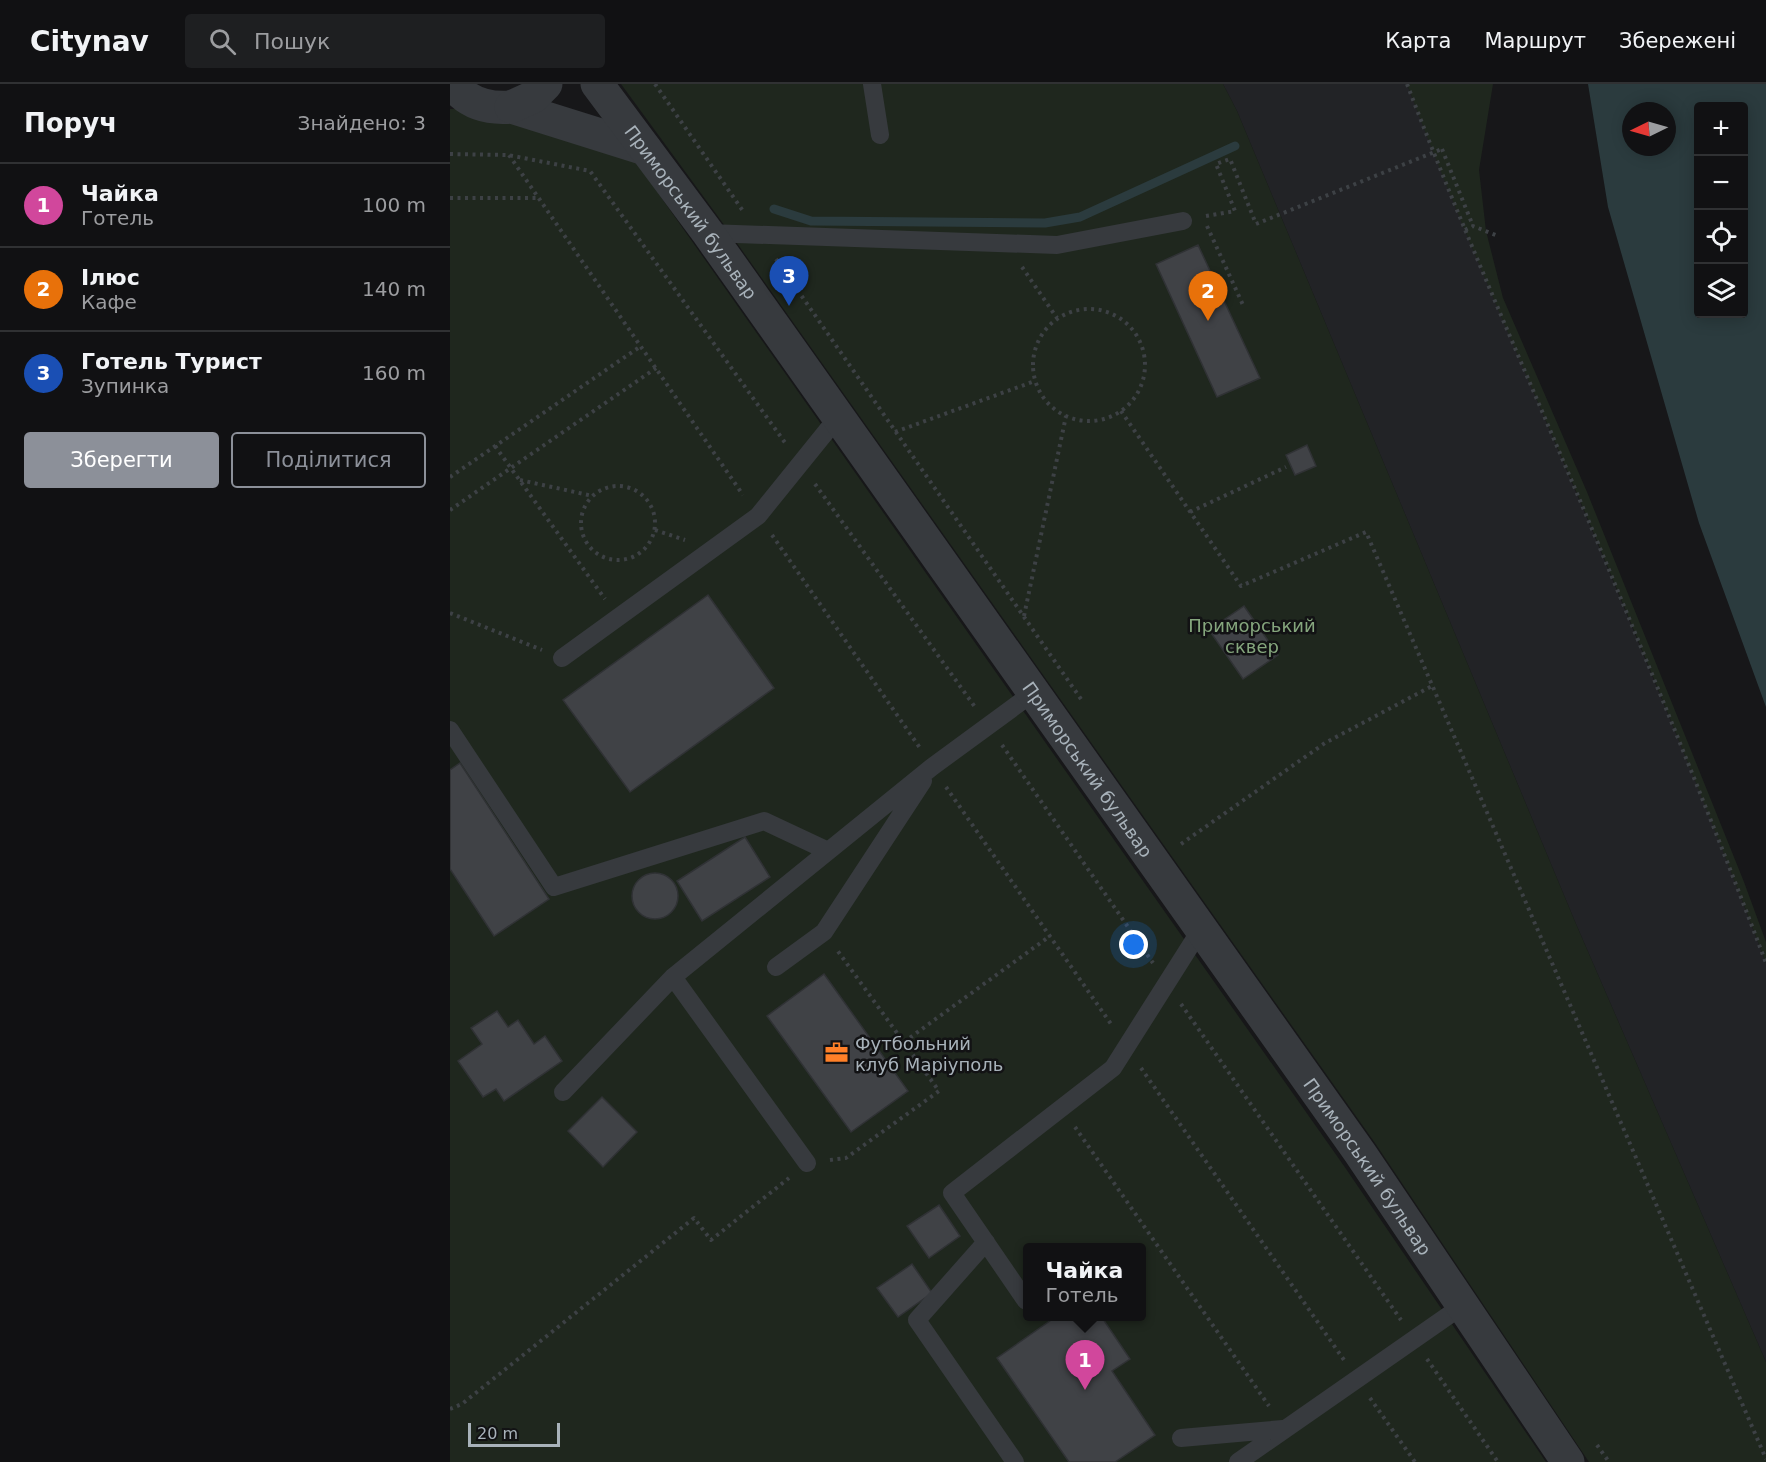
<!DOCTYPE html>
<html lang="uk">
<meta charset="utf-8">
<style>
:root{--surface:#111113;--page:#1e1f21;--text:#f1f3f6;--muted:#9c9da0;--line:#303133;--accent:#8c9099}
body{margin:0;font-family:"DejaVu Sans",sans-serif;background:var(--page);color:var(--text)}
.controls{position:absolute;right:18px;top:18px;display:grid;overflow:hidden;border-radius:6px;box-shadow:0 3px 15px #0003}
.controls button{width:54px;height:54px;display:grid;place-items:center;padding:0;border:0;border-bottom:2px solid var(--line);background:var(--surface);color:var(--text);font:30px sans-serif}
.compass{position:absolute;left:1172px;top:18px;width:54px;height:54px;border-radius:50%;background:var(--surface);box-shadow:0 3px 15px #0003;rotate:265deg}
.scale{position:absolute;left:18px;bottom:15px;width:92px;box-sizing:border-box;padding-left:6px;border:3px solid #a8b2ba;border-top:0;font-size:16px;line-height:21px;white-space:nowrap;color:#a8b2ba;-webkit-text-stroke:4px #121214;paint-order:stroke}
.you{position:absolute;left:684px;top:861px;width:21px;height:21px;margin:-15px;border:4px solid #fff;border-radius:50%;background:#1a73e8;box-shadow:0 0 0 9px #1a73e833}
.badge{display:grid;place-items:center;width:39px;height:39px;border-radius:50%;background:var(--accent);color:#fff;font-size:20px;font-weight:700}
.pin{position:absolute;translate:-50% -50px;filter:drop-shadow(0 2px 3px #0008)}
.pin::after{content:'';position:absolute;top:32px;width:21px;height:18px;background:inherit;clip-path:polygon(0 0,100% 0,50% 100%)}
.popup{position:absolute;left:573px;top:1159px;width:123px;height:78px;box-sizing:border-box;display:grid;place-content:center;border-radius:6px;background:var(--surface);filter:drop-shadow(0 2px 4px #0005);font-size:20px;white-space:nowrap;color:var(--muted)}
.popup b{font-size:22px;color:var(--text)}
.popup::after{content:'';position:absolute;left:50%;top:100%;margin-left:-12px;border:12px solid transparent;border-top-color:var(--surface)}
.list{margin:0;padding:0;list-style:none}
h2{display:flex;justify-content:space-between;align-items:center;height:78px;margin:0;padding:0 24px;font-size:26px}
h2 small{font-size:20px;font-weight:400;color:var(--muted)}
.list li{display:grid;grid-template-columns:39px 1fr auto;gap:18px;align-items:center;box-sizing:border-box;height:84px;padding:0 24px;border-top:2px solid var(--line)}
.list b{display:block;font-size:22px;white-space:nowrap}
.list p{margin:0;font-size:20px;white-space:nowrap;color:var(--muted)}
.list em{font-size:20px;font-style:normal;color:var(--muted)}
.actions{display:flex;gap:12px;padding:18px 24px}
.actions a{flex:1;padding:14px 0;border:2px solid var(--accent);border-radius:6px;text-align:center;font-size:21px;color:var(--accent)}
.actions .main{background:var(--accent);color:#fff}
.icon{flex:none;width:33px;height:33px;fill:none;stroke:currentColor;stroke-width:2;stroke-linecap:round;stroke-linejoin:round}
.map{position:relative;flex:none;width:1316px;height:1378px;overflow:hidden}
header{display:flex;align-items:center;gap:36px;box-sizing:border-box;height:84px;padding:0 30px;background:var(--surface);border-bottom:2px solid var(--line)}
header strong{font-size:28px}
nav{display:flex;gap:33px;margin-inline-start:auto;font-size:21px}
.search{width:420px;height:54px;background:var(--page);display:flex;align-items:center;gap:15px;box-sizing:border-box;padding:0 21px;border-radius:6px;color:var(--muted);font-size:22px}
main{display:flex}
aside{flex:1;background:var(--surface)}
.map>svg:first-child{display:block}
.built{fill:#222326}
.green{fill:#1f271e;fill-rule:evenodd}
.water{fill:#2b3b3e;fill-rule:evenodd}
.lines{fill:none;stroke-linecap:round;stroke-linejoin:round}
.stream{stroke:#2b3b3e;stroke-width:9}
.building{fill:#404246;stroke:#303235;stroke-width:1.5}
.path{stroke:#3d4145;stroke-width:4;stroke-dasharray:3 4.5;stroke-linecap:butt}
.service{stroke:#373a3e;stroke-width:18}
.tertiary{stroke:#373a3e;stroke-width:33}
.path-bridge{stroke:#3d4145;stroke-width:4;stroke-dasharray:3 4.5;stroke-linecap:butt}
.labels{text-anchor:middle;dominant-baseline:central;stroke-width:5;stroke-linejoin:round;paint-order:stroke}
.street-label{font-size:18px;fill:#a8b2ba;stroke:#121214}
.park-label{font-size:18px;fill:#85a67d;stroke:#121214}
.poi-label{font-size:18px;fill:#a8b2ba;stroke:#121214;text-anchor:start}
</style>
<header>
<strong>Citynav</strong>
<div class="search"><svg class="icon" aria-label="search" viewBox="0 0 24 24"><circle cx="10" cy="10" r="6"/><path d="M15 15l6 6"/></svg>Пошук</div>
<nav><a>Карта</a><a>Маршрут</a><a>Збережені</a></nav>
</header>
<main>
<aside>
<h2>Поруч<small>Знайдено: 3</small></h2>
<ul class="list">
<li><span class="badge" style="background:#d1479c">1</span><div><b>Чайка</b><p>Готель</p></div><em>100 m</em></li>
<li><span class="badge" style="background:#e8710a">2</span><div><b>Ілюс</b><p>Кафе</p></div><em>140 m</em></li>
<li><span class="badge" style="background:#1a4fb4">3</span><div><b>Готель Турист</b><p>Зупинка</p></div><em>160 m</em></li>
</ul>
<div class="actions"><a class="main">Зберегти</a><a>Поділитися</a></div>
</aside>
<div class="map">
<svg width="1316" height="1378" viewBox="0 0 1316 1378">
<rect width="100%" height="100%" fill="#171719"/>
<!-- built -->
<path class="built" d="M773 0H957L1015 146 1142 446 1258 727 1316 879V1278L1126 840 787 27Z"/>
<!-- green -->
<path class="green" d="M171 0H773L787 27 1126 840 1316 1278V1378H1139L925 1059 272 138Z
M957 0H1043L1029 86 1036 147 1053 214 1137 408 1294 798 1316 858V879C1261 733 1202 589 1142 445 1080 297 1013 150 957 0Z
M0 25H9L61 36 184 75 894 1082 1096 1378H0ZM578 1164H692V1232H578Z"/>
<!-- water -->
<path class="water" d="M1138 0H1316V623L1249 439 1158 123ZM1248 22H1294V230H1248ZM1181 27H1217V63H1181Z"/>
<g class="lines">
<!-- stream -->
<path class="stream" d="M324 125 361 137 595 139 630 133 785 62"/>
</g>
<!-- building -->
<path class="building" d="M748 161 810 294 767 313 706 180Z
M857 361 866 382 845 391 836 371Z
M258 511 324 604 180 708 113 616Z
M794 522 828 571 793 595 759 546Z
M10 679 99 815 44 852 0 785V686Z
M295 753 320 793 252 837 227 797Z
M182 812a23 23 0 1 1 46 0a23 23 0 1 1-46 0Z
M374 890 458 1007 401 1048 317 932Z
M47 927 58 943 68 936 84 960 95 952 112 977 54 1017 46 1005 33 1013 8 977 32 960 21 944Z
M152 1013 187 1048 153 1083 118 1047Z
M489 1121 510 1152 479 1174 457 1142Z
M462 1180 482 1209 448 1233 427 1204Z
M607 1232H651L680 1275 662 1287 705 1351 665 1378H619L547 1274Z"/>
<g class="lines">
<!-- path -->
<path class="path" d="M205 0 293 127
M957 0C1014 150 1080 297 1142 445 1202 589 1261 733 1316 879
M992 65 1023 142
M0 70 58 71 140 87 336 360
M59 71 293 411
M0 114H88
M756 132 785 127 766 80 780 75 806 140
M757 142 793 221
M1015 146 1023 142 1048 152
M326 175 633 618
M572 183 607 234
M583 281a56 56 0 1 1 112 0a56 56 0 1 1-112 0Z
M671 327 791 502 916 448 1316 1375
M445 348 585 297
M45 362 155 515
M0 393 191 262
M70 396 143 412
M365 400 525 623
M131 439a37 37 0 1 1 74 0a37 37 0 1 1-74 0Z
M0 426 206 284
M740 428 836 383
M205 446 235 456
M322 451 470 664
M0 529 92 566
M574 532 616 332
M552 661 703 879
M496 703 661 940
M731 760 875 659 982 602
M731 920 951 1236
M454 958 600 852
M691 984 894 1276
M625 1043 819 1322
M380 1076 396 1074 489 1007 387 866
M977 1275 1048 1378
M920 1314 965 1378
M0 1325 12 1320 244 1134 261 1156 339 1094
M1147 1361 1159 1378"/>
<!-- service -->
<path class="service" d="M422 0 430 51
M258 149 607 161 733 137
M112 574 308 432 388 333
M0 646 104 803 314 737 378 767
M326 883 374 848 473 697
M223 893 357 1079
M113 1008 223 893 482 683 583 609
M536 1158 467 1236 565 1378
M576 1217 502 1109 663 984 751 845
M731 1354 833 1345
M788 1378 1012 1222"/>
<!-- tertiary -->
<g class="tertiary">
<path d="M3 0C17 19 38 25 61 23L195 65"/>
<path id="s1" d="M147 0 258 149 910 1069 1118 1378"/>
<path d="M61 23 83 13 96 0"/>
</g>
<!-- path-bridge -->
<path class="path-bridge" d="M806 140 992 65"/>
</g>
<!-- icons -->
<defs>
<symbol id="office-bare" viewBox="-9 -9 18 18"><path d="M-6-3h4V-5.5h4V-3h4V5H-6ZM-1-4.5V-3h2v-1.5ZM-6 0V1H6V0Z" fill="#ff8028" stroke="#121214" stroke-width="2.5" paint-order="stroke"/></symbol>
</defs>
<g fill-rule="evenodd">
<use href="#office-bare" x="370" y="952" width="33" height="33"/>
</g>
<g class="labels">
<!-- street labels -->
<g class="street-label">
<text stroke="none"><textPath href="#s1" startOffset="159">Приморський бульвар</textPath></text>
<text stroke="none"><textPath href="#s1" startOffset="843">Приморський бульвар</textPath></text>
<text stroke="none"><textPath href="#s1" startOffset="1329">Приморський бульвар</textPath></text>
</g>
<!-- park labels -->
<g class="park-label">
<text x="802" y="541">Приморський<tspan x="802" dy="21">сквер</tspan></text>
</g>
<!-- poi labels -->
<g class="poi-label">
<text x="405" y="959">Футбольний<tspan x="405" dy="21">клуб Маріуполь</tspan></text>
</g>
</g>
</svg>
<div class="controls">
<button>+</button>
<button>−</button>
<button><svg class="icon" aria-label="locate" viewBox="0 0 24 24"><circle cx="12" cy="12" r="6"/><path d="M12 2v4M12 18v4M2 12h4M18 12h4"/></svg></button>
<button><svg class="icon" aria-label="layers" viewBox="0 0 24 24"><path d="M12 4l9 5-9 5-9-5zM3 14l9 5 9-5"/></svg></button>
</div>
<svg class="compass" viewBox="-18 -18 36 36"><path d="M0-13l5 13h-10z" fill="#e53935"/><path d="M0 13l5-13h-10z" fill="#9c9da0"/></svg>
<div class="scale">20 m</div>
<div class="you"></div>
<div class="pin badge" style="left:635px;top:1306px;background:#d1479c">1</div>
<div class="popup"><b>Чайка</b>Готель</div>
<div class="pin badge" style="left:758px;top:237px;background:#e8710a">2</div>
<div class="pin badge" style="left:339px;top:222px;background:#1a4fb4">3</div>
</div>
</main>
